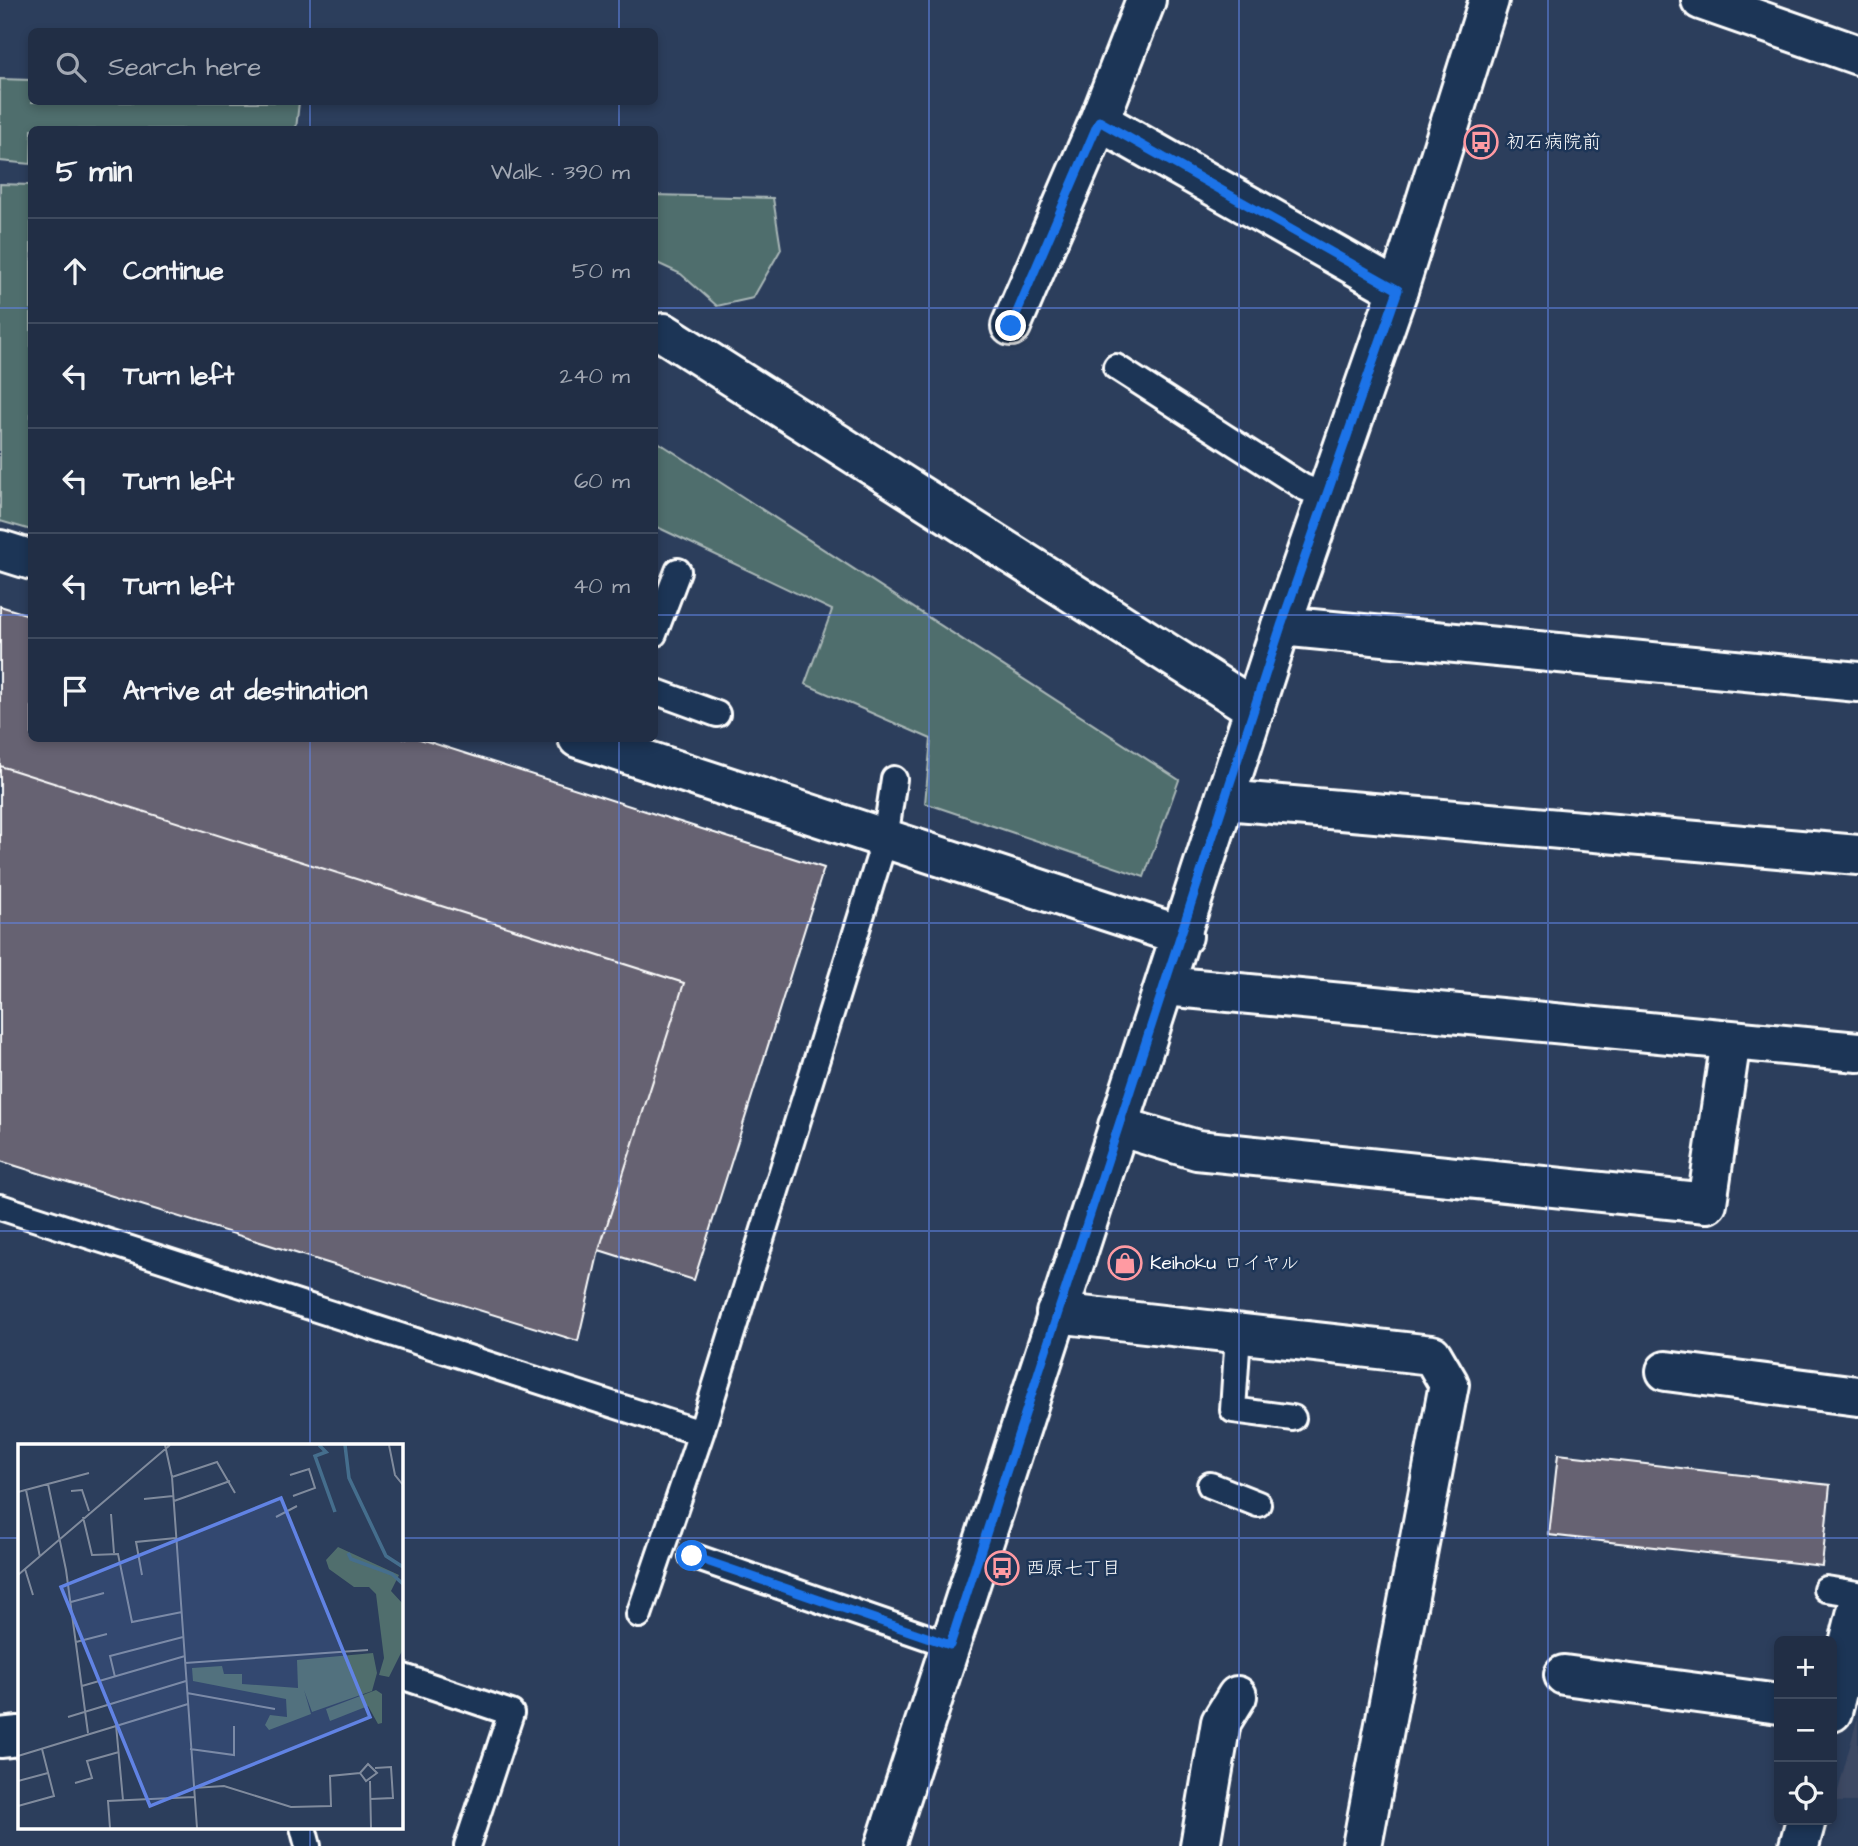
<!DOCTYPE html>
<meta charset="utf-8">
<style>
:root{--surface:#212e45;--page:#2d3a50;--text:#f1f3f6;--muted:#a2a8b3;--line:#3e4a5e}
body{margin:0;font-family:"Architects Daughter","Klee One",sans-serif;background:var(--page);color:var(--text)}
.controls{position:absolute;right:21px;bottom:21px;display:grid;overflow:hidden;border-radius:10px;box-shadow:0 4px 10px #0003}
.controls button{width:63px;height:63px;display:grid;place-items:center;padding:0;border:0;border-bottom:2px solid var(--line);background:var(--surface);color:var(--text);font:35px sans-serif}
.stop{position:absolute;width:21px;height:21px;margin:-16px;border:5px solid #1a73e8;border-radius:50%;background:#fff}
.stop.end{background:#1a73e8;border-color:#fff;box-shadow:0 2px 7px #0008}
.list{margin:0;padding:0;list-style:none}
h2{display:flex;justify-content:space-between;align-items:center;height:91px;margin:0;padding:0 28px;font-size:30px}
h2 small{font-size:23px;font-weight:400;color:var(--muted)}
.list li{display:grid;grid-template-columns:46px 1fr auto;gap:21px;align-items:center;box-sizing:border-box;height:105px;padding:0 28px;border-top:2px solid var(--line)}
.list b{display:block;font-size:26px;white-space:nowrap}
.list em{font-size:23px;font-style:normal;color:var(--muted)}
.icon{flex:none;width:38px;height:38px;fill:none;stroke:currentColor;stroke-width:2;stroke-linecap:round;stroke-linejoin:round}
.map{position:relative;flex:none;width:1858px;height:1846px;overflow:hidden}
.search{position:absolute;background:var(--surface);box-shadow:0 4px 10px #0003;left:28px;top:28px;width:630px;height:77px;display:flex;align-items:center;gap:18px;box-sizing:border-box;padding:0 24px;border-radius:10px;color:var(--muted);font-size:26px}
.panel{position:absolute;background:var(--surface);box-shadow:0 4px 10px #0003;left:28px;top:126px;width:630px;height:616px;border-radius:10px}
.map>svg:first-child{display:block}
.built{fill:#3d4963}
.green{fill:#506e6d;stroke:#a8b6b6;stroke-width:2}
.building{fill:#666272;stroke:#fff;stroke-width:2}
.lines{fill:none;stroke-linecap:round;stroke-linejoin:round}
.service-casing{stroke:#fff;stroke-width:30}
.minor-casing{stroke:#fff;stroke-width:44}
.tertiary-casing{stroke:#fff;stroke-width:44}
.service{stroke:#1d3557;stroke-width:24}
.minor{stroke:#1d3557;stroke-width:38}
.tertiary{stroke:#1d3557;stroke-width:38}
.route{stroke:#1a73e8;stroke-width:9}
.grid{fill:none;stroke:#6183e4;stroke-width:2;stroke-opacity:0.55}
.labels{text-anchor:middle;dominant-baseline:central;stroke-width:5;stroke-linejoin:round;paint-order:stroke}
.poi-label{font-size:19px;fill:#fff;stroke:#1d3557;text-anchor:start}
.inset-river{fill:none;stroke:#456e8d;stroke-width:3.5}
.inset-road{fill:none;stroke:#808b9d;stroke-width:2}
.view{fill:#6183e4;fill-opacity:0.15;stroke:#6183e4;stroke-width:3.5}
.inset-edge{fill:none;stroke:#fff;stroke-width:3.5}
</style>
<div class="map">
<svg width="1858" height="1846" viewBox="0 0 1858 1846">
<rect width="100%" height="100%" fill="#2c3e5c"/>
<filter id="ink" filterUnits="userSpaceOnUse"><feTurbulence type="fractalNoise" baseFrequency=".0143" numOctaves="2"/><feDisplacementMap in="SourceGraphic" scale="14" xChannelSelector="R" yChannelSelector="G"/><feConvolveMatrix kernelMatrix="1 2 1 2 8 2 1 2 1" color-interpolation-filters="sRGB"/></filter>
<g filter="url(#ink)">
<!-- built -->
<path class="built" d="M1858 1716V1802H1835Z"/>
<!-- green -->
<path class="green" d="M0 79 31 80 32 102H299L296 129 32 130 31 164 0 161Z
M0 184 31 185V530L0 521Z
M655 195 773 198 781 249 753 298 717 306 681 274 655 262Z
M655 440 1179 780 1144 877 925 803 931 739 805 684 832 610 655 526Z"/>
<!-- building -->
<path class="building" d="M0 606 32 616V738H417L824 868 694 1280 599 1250 684 983 0 766Z
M0 766 684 983 599 1250 578 1341 0 1161Z
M1558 1454 1830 1485 1822 1566 1549 1535Z"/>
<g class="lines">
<defs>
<path id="service" d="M1116 367 1303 487 1326 496
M654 634 678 571
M654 691 717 714
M0 1207 701 1433
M1238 1334 1233 1410 1293 1418
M1210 1485 1258 1504
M692 1556 950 1645
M1826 1589 1858 1594
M639 1615 701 1433 885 839 894 779
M401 1676 511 1713 467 1846
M303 1827 308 1846"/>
<path id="minor" d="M1701 0 1858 55
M1099 121 1146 0
M1011 326 1099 121 1398 290
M664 333 1255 709
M0 550 32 560
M1281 626 1858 682
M578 738 1183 936
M1225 800 1858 855
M1165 986 1858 1052
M1118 1126 1197 1150 1707 1203 1731 1040
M1056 1313 1432 1355 1449 1384 1362 1846
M1666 1371 1858 1396
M1564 1675 1779 1704
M1832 1712 1858 1607
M0 1738 19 1736
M1200 1846 1221 1722 1237 1696
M1799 1846 1806 1820"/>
<path id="tertiary" d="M885 1846 1281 626 1398 290 1489 0"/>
</defs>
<!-- service casing -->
<use href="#service" class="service-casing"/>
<!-- minor casing -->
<use href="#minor" class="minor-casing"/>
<!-- tertiary casing -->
<use href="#tertiary" class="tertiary-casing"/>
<!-- service -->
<use href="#service" class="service"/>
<!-- minor -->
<use href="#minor" class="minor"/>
<!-- tertiary -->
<use href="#tertiary" class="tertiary"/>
</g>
</g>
<g class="lines" filter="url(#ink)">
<!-- route -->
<path class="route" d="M692 1556 950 1645 1281 626 1398 290 1099 121 1011 326"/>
</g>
<!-- grid -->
<path class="grid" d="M310 0V32M619 0V32M929 0V1846M1239 0V1846M1548 0V1846M310 102V130M619 102V130M0 308H32M654 308H1858M0 615H32M654 615H1858M310 738V1445M619 738V1846M0 923H1858M0 1231H1858M0 1538H19M401 1538H1858M310 1827V1846"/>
<!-- icons -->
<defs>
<symbol id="bus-ring" viewBox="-11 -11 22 22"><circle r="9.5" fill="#1d3557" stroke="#ff9aa2" stroke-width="1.5"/><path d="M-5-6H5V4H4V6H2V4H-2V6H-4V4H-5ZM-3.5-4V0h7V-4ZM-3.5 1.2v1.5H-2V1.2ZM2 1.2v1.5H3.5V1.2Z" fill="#ff9aa2"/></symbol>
<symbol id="shop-ring" viewBox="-11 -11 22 22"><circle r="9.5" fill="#1d3557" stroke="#ff9aa2" stroke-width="1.5"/><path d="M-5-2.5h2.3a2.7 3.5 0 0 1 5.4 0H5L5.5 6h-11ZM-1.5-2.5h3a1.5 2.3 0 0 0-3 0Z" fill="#ff9aa2"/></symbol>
</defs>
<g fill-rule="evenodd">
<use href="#bus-ring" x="1462" y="123" width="38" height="38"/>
<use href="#shop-ring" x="1106" y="1244" width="38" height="38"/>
<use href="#bus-ring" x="983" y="1549" width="38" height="38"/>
</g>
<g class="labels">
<!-- poi labels -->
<g class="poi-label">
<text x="1506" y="142">初石病院前</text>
<text x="1150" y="1263">Keihoku ロイヤル</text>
<text x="1026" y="1568">西原七丁目</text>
</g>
</g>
<!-- overview -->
<g transform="translate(18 1444)">
<rect width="385" height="385" fill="#2c3e5c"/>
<path d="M320 103 381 131 373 147 385 160V205L371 233 361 231 366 214 358 150 351 143H336L311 125 308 116ZM355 209 359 229 354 247 294 268 286 246 293 270 251 286 247 281 252 271 269 273 268 255 175 237 174 224 204 222 206 230H224V240L280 244 279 216ZM358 246 364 250V279L360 280 350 262 312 277 308 265Z" fill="#506e6d"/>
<path class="inset-river" d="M301 1 308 8 297 12 317 68M327 1 331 34 368 112 385 123M330 109 333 115 374 130 385 140"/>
<path class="inset-road" d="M147 1 154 33 179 384M371 1 377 31 385 41M272 31 291 25 297 44 275 52M154 33 199 18 217 49M30 40 48 126 70 289M8 46 22 113M53 47 64 46 71 67M0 48 71 29M126 55 155 52M156 57 212 37M93 70 96 109M65 73 74 111 100 110 114 178 164 168M258 73 279 62M7 125 15 151M0 131 152 1M124 131 118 98 158 94M53 158 86 149M58 198 89 190M167 219 350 206M97 233 92 212 165 193M64 242 167 212M169 249 257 265M50 273 168 237M98 281 105 356M172 305 216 311V282M0 312 170 260M0 337 30 329M352 337 353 384M57 339 74 334 69 317 101 308M175 344 206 342 273 363 313 362 312 332 342 329 350 320 359 329 348 337 342 329M352 355 375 354 373 323 357 324M0 362 36 352 24 305M92 384 90 357 176 353"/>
<path class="view" d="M263 54 352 273 132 362 43 143Z"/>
<rect width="385" height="385" class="inset-edge"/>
</g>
</svg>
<div class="controls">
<button>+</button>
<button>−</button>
<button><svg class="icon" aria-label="locate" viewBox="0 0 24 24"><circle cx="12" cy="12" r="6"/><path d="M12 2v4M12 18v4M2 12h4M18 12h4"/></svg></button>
</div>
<div class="stop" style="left:692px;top:1556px"></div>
<div class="stop end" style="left:1011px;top:326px"></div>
<div class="search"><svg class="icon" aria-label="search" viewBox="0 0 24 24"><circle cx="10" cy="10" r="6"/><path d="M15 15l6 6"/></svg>Search here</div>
<section class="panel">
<h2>5 min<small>Walk · 390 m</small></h2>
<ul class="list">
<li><svg class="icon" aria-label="ahead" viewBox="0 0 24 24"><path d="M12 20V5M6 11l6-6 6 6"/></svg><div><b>Continue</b></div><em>50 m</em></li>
<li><svg class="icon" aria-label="left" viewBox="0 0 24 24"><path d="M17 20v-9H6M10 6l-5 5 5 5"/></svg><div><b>Turn left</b></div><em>240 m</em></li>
<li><svg class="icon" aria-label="left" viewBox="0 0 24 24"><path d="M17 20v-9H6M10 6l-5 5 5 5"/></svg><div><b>Turn left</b></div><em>60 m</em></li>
<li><svg class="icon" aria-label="left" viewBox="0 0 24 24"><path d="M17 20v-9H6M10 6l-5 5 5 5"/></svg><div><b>Turn left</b></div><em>40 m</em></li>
<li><svg class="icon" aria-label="arrive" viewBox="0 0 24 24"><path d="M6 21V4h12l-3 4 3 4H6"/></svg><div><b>Arrive at destination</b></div></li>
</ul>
</section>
</div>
